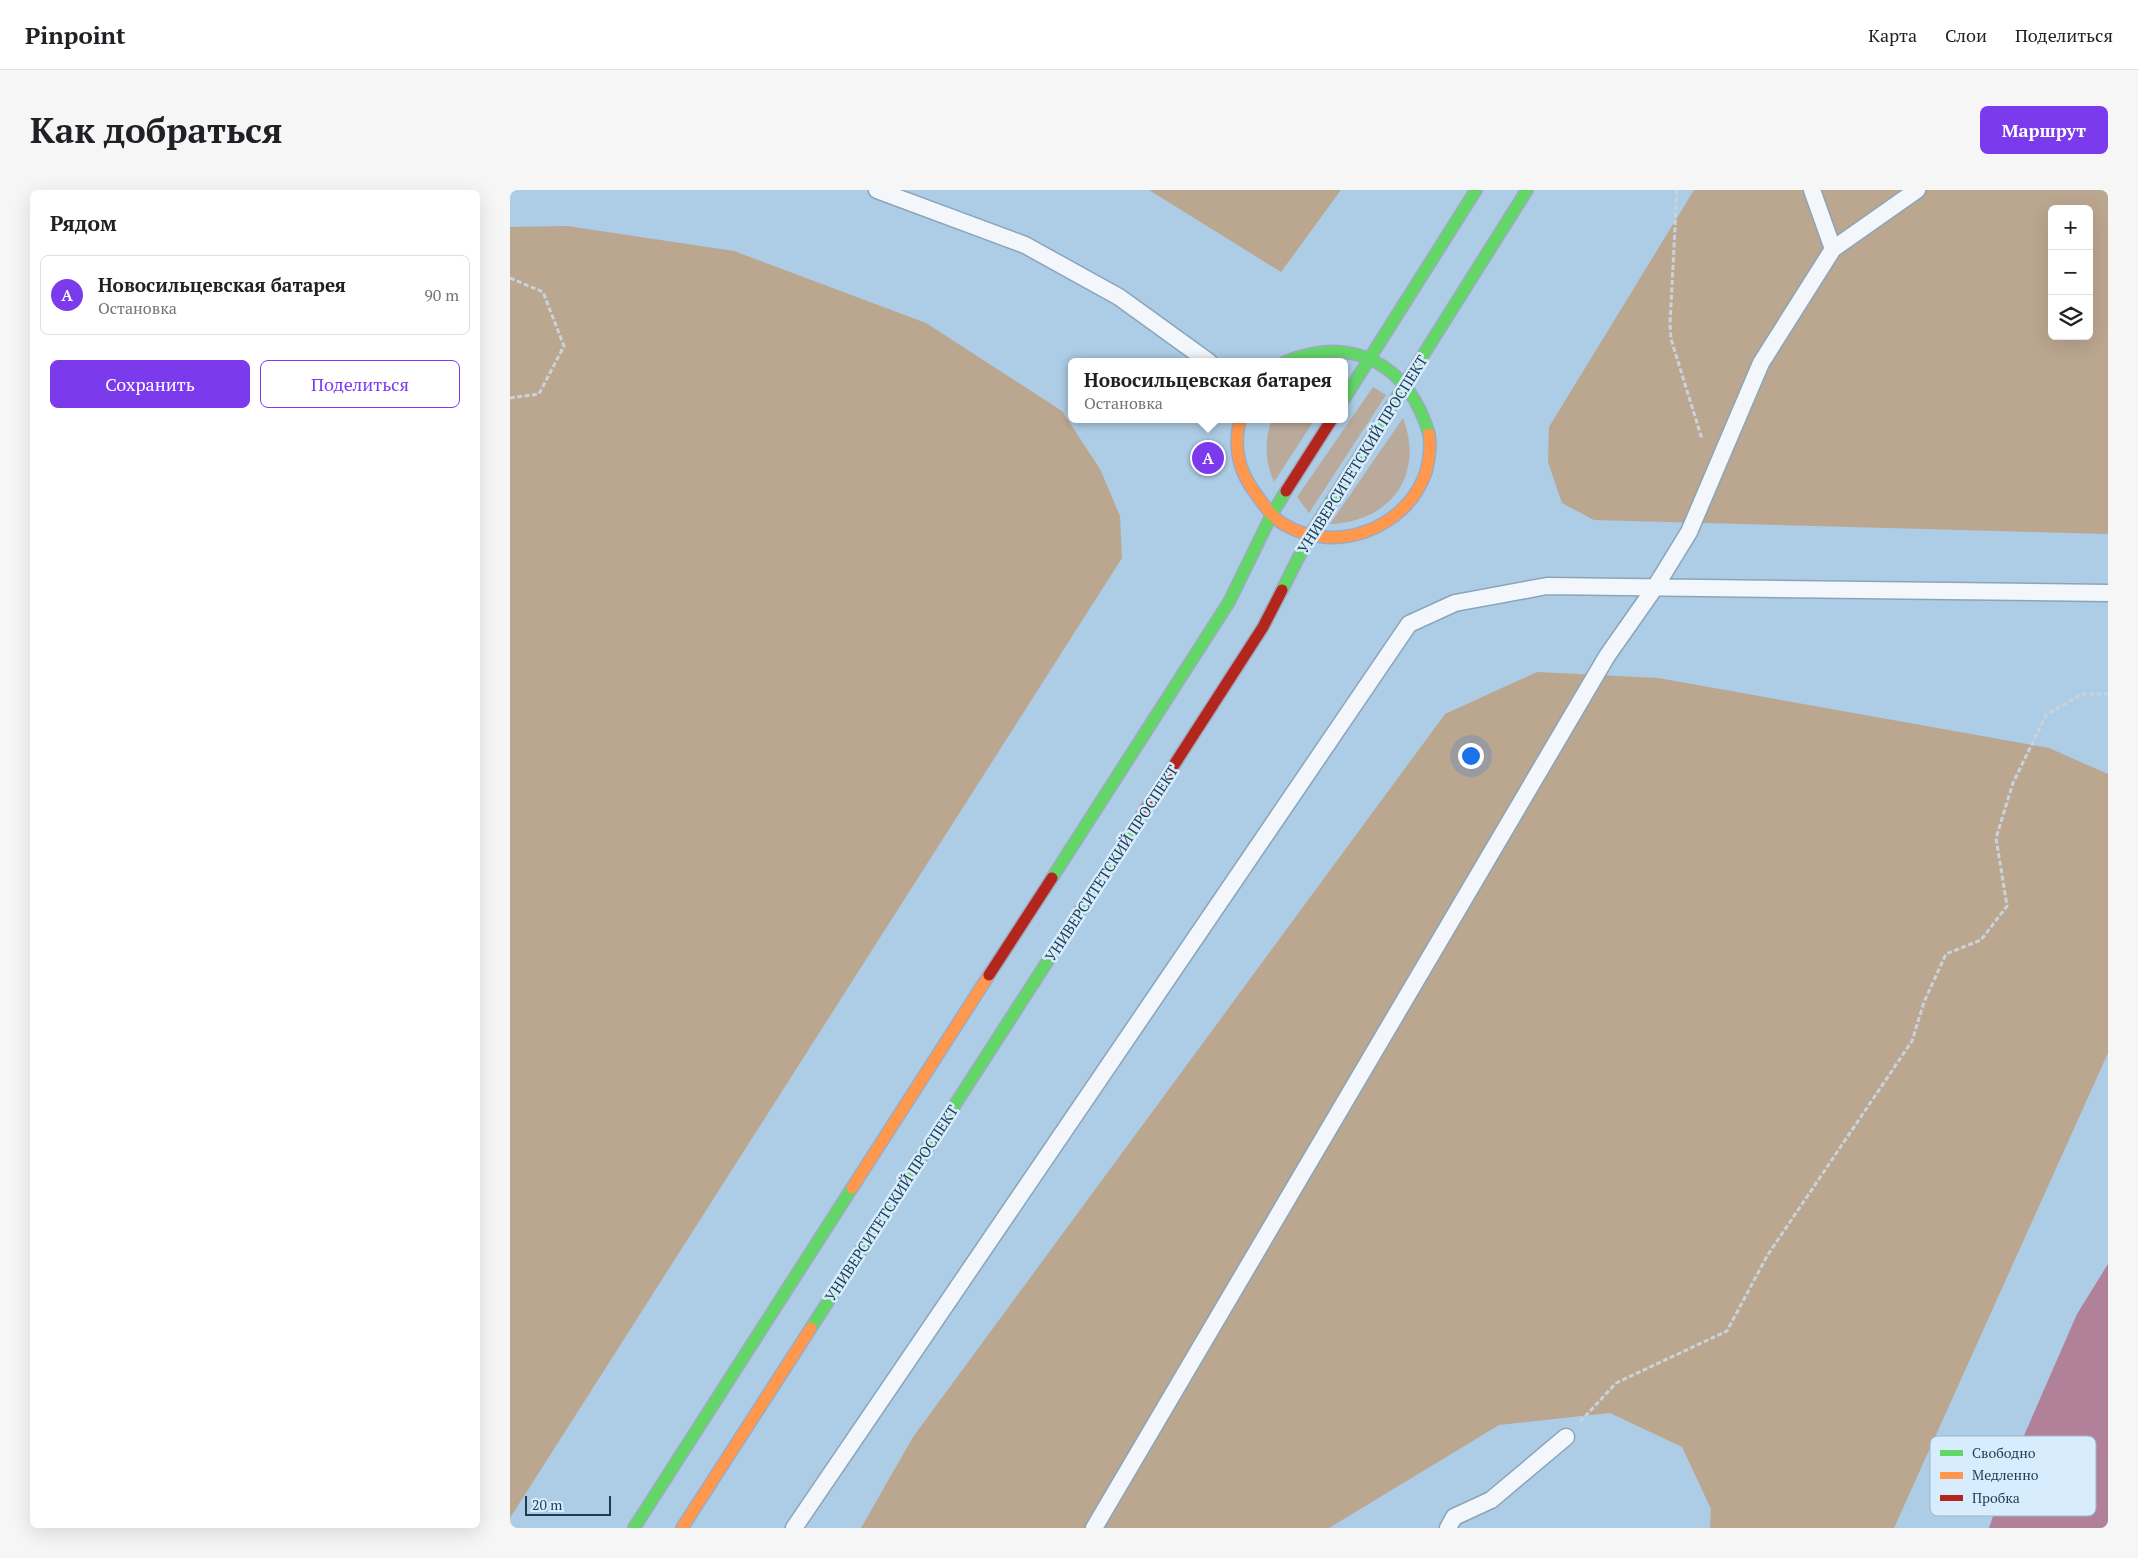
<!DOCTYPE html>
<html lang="ru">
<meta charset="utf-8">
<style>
:root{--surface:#fff;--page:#f6f6f6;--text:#202124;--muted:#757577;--line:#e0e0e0;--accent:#7c3aed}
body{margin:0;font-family:"PT Serif",serif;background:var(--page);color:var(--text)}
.controls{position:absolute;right:15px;top:15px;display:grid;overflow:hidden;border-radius:8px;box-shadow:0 5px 20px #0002}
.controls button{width:45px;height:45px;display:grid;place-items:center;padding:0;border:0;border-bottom:1px solid var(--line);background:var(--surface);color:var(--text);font:25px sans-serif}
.scale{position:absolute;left:15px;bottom:12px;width:86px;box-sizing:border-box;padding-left:5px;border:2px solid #1d3b51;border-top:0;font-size:14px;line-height:18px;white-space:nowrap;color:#1d3b51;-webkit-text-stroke:4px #d7ecfd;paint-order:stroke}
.you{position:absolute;left:960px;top:565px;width:18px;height:18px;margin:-12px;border:4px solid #fff;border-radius:50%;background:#1a73e8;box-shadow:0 0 0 8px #1a73e833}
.badge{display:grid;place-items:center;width:32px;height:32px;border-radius:50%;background:var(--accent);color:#fff;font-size:16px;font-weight:700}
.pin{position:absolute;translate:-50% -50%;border:2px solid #fff;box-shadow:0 1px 5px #0006}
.popup{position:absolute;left:558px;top:168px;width:280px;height:65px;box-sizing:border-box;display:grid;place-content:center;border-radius:8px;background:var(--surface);filter:drop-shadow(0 1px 4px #0005);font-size:16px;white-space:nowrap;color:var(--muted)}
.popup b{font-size:19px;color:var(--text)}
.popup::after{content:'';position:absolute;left:50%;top:100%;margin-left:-10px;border:10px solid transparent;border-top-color:var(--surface)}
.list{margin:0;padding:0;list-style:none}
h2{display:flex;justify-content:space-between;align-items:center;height:65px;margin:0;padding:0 20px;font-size:21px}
h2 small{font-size:16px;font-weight:400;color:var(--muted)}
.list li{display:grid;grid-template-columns:32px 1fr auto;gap:15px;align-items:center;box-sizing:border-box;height:80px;margin:0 10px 10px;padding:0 10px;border:1px solid var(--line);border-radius:8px}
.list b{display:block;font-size:19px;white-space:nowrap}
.list p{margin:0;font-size:16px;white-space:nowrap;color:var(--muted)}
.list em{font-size:16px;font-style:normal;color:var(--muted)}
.actions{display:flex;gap:10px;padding:15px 20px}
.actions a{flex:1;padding:11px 0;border:1px solid var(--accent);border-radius:8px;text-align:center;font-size:18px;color:var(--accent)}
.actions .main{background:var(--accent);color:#fff}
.icon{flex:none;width:28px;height:28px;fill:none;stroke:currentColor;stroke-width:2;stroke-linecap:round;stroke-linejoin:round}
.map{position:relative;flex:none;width:1598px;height:1338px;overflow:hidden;border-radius:8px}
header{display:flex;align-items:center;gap:30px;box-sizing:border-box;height:70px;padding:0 25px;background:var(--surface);border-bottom:1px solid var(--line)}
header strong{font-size:24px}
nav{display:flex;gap:28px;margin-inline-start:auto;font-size:18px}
.intro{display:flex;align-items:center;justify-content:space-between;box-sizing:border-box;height:120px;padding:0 30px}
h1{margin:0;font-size:35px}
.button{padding:12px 22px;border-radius:8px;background:var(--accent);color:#fff;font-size:18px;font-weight:700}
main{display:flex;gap:30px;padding:0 30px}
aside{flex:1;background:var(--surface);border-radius:8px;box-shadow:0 5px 20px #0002}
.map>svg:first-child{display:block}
.green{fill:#b9aa9c}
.forest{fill:#bba690;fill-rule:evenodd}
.water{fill:#b18099}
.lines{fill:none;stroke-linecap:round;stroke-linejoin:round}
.lane-casing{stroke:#8aa5ba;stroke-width:19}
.fast-casing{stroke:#9eaac0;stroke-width:14}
.slow-casing{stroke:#9eaac0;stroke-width:14}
.jam-casing{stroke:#9eaac0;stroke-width:14}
.path{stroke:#c9d3db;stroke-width:3;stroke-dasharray:5 2.5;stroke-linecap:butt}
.lane{stroke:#f3f7fb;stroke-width:16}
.fast{stroke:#63d668;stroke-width:11}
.slow{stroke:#ff974d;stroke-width:11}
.jam{stroke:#b3261e;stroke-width:11}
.labels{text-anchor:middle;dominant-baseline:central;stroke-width:5;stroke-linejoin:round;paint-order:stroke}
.street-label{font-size:15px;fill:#1d3b51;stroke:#d7ecfd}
.key{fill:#d7ecfd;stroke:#9fb7c9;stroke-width:1}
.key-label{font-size:14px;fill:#1d3b51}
</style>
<header>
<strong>Pinpoint</strong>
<nav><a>Карта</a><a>Слои</a><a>Поделиться</a></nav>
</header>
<div class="intro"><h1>Как добраться</h1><a class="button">Маршрут</a></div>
<main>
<aside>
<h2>Рядом<small></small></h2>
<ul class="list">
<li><span class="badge">A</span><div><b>Новосильцевская батарея</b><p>Остановка</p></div><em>90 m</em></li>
</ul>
<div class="actions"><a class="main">Сохранить</a><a>Поделиться</a></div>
</aside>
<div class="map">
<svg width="1598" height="1338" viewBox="0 0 1598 1338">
<rect width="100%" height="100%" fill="#adcce5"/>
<!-- green -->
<path class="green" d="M863 197 876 205 799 323 787 307Z
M893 228C915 285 880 332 820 334Z
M762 229H805L764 292C755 271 754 251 762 229Z"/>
<!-- forest -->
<path class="forest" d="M639 0H831L771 82Z
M1184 0H1598V344L1084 330 1052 313 1038 272 1039 237ZM1542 19H1579V146H1542Z
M57 36 224 61 416 133 552 221 590 279 610 326 612 368 0 1328V37Z
M1027 482 1148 488 1539 558 1598 584V863L1384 1338H1200L1201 1319 1172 1257 1100 1223 989 1235 819 1338H351L403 1247 935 524Z"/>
<!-- water -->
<path class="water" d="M1598 1074V1338H1479L1499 1280 1567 1124Z"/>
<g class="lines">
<defs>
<path id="lane" d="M367 0 515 55 609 107 699 172
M1302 0 1323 59
M284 1338 899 434 945 413 1037 396 1598 403
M584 1338 1097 466 1144 399 1179 342 1251 173 1323 59 1407 0
M938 1338 944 1327 981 1310 1056 1247"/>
<path id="fast" d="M775 172C843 144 899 175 919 244
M834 209 966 0
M772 400 800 345 1017 0
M542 688 719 412 762 324 776 301
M301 1138 635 620
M124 1338 342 998"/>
<path id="slow" d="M730 229C723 257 728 281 746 304 754 315 762 328 775 335 827 365 897 338 916 282 919 270 921 256 919 244
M342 998 479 785
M172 1338 301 1138"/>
<path id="jam" d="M776 301 822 229
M635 620 753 437 772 400
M479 785 542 688"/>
</defs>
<!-- lane casing -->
<use href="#lane" class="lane-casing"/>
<!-- fast casing -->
<use href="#fast" class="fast-casing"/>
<!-- slow casing -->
<use href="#slow" class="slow-casing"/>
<!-- jam casing -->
<use href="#jam" class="jam-casing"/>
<!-- path -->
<path class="path" d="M1167 0 1160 134 1161 149 1192 249
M0 88 33 102 54 156 29 204 0 208
M1070 1232 1106 1193 1217 1141 1257 1066 1402 851 1414 812 1436 764 1471 750 1497 716 1486 648 1503 593 1536 525 1572 504H1598"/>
<!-- lane -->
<use href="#lane" class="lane"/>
<!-- fast -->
<use href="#fast" class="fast"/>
<!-- slow -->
<use href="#slow" class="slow"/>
<!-- jam -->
<use href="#jam" class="jam"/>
</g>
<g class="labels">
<!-- street labels -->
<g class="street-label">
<text transform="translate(852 264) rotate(-58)">УНИВЕРСИТЕТСКИЙ ПРОСПЕКТ</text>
<text transform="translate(601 673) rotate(-57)">УНИВЕРСИТЕТСКИЙ ПРОСПЕКТ</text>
<text transform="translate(381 1013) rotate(-57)">УНИВЕРСИТЕТСКИЙ ПРОСПЕКТ</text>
</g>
</g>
<!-- legend -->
<rect x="1420" y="1246" width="166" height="80" rx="8" class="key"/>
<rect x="1430" y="1260" width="23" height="6" fill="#63d668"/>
<rect x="1430" y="1282" width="23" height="7" fill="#ff974d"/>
<rect x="1430" y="1305" width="23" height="6" fill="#b3261e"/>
<g class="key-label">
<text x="1462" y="1268">Свободно</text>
<text x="1462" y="1290">Медленно</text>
<text x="1462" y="1313">Пробка</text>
</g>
</svg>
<div class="controls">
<button>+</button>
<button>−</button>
<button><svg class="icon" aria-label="layers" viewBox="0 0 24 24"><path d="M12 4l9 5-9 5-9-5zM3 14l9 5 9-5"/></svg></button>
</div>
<div class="scale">20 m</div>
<div class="you"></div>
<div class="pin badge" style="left:698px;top:268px">A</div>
<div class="popup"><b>Новосильцевская батарея</b>Остановка</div>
</div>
</main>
